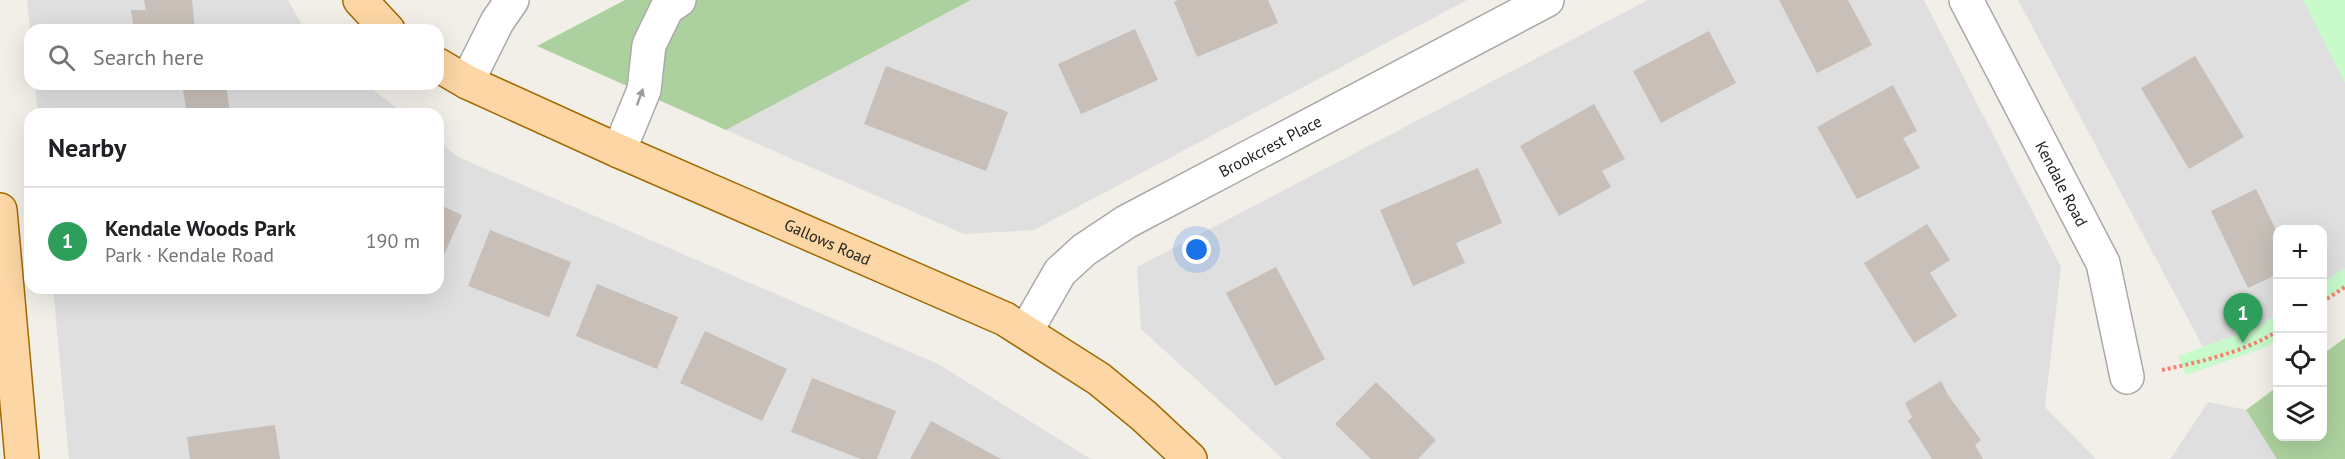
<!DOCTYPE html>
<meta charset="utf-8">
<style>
:root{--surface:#fff;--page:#f2f2f2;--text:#202124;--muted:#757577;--line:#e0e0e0;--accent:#d40000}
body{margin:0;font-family:"PT Sans",sans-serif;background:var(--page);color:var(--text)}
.controls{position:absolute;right:18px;bottom:18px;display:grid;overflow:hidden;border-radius:12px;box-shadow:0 6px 24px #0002}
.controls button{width:54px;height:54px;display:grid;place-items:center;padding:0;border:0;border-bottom:2px solid var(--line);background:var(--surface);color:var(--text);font:30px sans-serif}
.you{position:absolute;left:1197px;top:250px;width:21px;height:21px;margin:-15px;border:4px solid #fff;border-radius:50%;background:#1a73e8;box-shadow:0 0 0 9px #1a73e833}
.badge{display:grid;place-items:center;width:39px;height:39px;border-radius:50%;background:var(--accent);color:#fff;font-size:20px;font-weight:700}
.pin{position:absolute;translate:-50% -50px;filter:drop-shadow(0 2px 3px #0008)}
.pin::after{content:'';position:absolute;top:32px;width:21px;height:18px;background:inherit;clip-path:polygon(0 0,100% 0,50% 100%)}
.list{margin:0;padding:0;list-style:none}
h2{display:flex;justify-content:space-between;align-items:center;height:78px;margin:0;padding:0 24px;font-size:26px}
h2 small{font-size:20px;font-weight:400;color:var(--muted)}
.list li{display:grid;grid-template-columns:39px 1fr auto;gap:18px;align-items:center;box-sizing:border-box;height:108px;padding:0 24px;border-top:2px solid var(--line)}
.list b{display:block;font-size:22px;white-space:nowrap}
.list p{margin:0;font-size:20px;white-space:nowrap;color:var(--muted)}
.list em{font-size:20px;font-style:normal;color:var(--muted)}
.icon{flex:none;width:33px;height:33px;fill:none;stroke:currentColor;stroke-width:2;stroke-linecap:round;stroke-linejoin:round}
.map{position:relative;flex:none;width:2345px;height:459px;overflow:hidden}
.search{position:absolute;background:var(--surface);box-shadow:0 6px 24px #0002;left:24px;top:24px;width:420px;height:66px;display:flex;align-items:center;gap:15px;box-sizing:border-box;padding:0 21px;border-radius:18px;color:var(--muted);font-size:22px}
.panel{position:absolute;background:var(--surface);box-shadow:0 6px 24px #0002;left:24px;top:108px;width:420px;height:186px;border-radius:18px}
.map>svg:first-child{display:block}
.residential{fill:#e0dfdf}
.forest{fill:#add19e}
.park{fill:#c8facc}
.building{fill:#c7bfb8}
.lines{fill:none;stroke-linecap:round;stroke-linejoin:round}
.minor-casing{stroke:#a9a9a9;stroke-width:36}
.major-casing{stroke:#a06b00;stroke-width:36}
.path{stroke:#fa8072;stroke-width:4;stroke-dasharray:3 3;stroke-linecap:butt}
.minor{stroke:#fff;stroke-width:33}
.major{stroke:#fcd6a4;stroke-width:33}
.oneway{fill:#9c9c9c}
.labels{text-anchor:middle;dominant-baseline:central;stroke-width:4.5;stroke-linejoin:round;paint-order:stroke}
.street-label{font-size:16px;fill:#222;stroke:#fff}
</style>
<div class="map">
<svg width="2345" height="459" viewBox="0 0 2345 459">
<rect width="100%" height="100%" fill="#f2efe9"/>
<!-- residential -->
<path class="residential" d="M27 0H288L305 30H30Z
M971 0H1467L1034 230 964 234 726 130Z
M1648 0H1924L2061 267 2045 407 2096 459H1283L1141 329 1137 267Z
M2018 0H2335L2345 16V272L2323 288 2322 230H2278L2277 322 2203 347Z
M35 84H366L404 114H38Z
M438 141 458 157 938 364 1091 459H69L53 288H438Z
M2208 402 2246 410 2277 459H2168L2171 458Z"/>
<!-- forest -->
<path class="forest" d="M625 0H971L726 130 537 46Z
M2345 338V459H2277L2246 410 2277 387 2278 436H2322L2323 354Z"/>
<!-- park -->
<path class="park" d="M2303 0H2345V83Z
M2345 268V287L2323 304V283Z
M2277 314V339L2267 347 2186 375 2178 356 2258 327Z"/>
<!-- building -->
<path class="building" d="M144 0H192L195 30H134L131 10H146Z
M1178 0H1268L1278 23 1197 57 1174 2Z
M1779 0H1848L1872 45 1817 73Z
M1135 29 1158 80 1081 114 1058 64Z
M1709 31 1736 83 1661 123 1633 71Z
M2195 56 2244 137 2189 169 2141 88Z
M886 66 1008 112 986 171 864 124Z
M182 84H226L230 113 187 114Z
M1893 85 1917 131 1903 138 1920 168 1857 199 1817 127Z
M1594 104 1625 159 1602 171 1611 187 1559 216 1520 146Z
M1478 168 1502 223 1456 243 1465 263 1413 286 1380 210Z
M2256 189 2278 234V274L2248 288 2211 211Z
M438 204 462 215 438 268Z
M1927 224 1950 260 1930 273 1957 316 1914 343 1864 263Z
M490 230 571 262 549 317 468 286Z
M1276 267 1325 359 1275 386 1226 293Z
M597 284 678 317 657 369 576 336Z
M705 331 787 369 762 421 680 383Z
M812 378 896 411 877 459H861L791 432Z
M1941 381 1948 395 1981 440 1975 445 1983 459H1932L1908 421 1912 417 1905 403Z
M1376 382 1436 440 1418 459H1371L1335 424Z
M931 421 1001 459H910Z
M275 425 280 459H190L187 437Z"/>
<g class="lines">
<defs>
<g id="minor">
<path id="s1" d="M1966 0 2103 263 2127 377"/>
<path d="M467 82 497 22 512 0"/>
<path d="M619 151 644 90 649 45 667 8 679 0"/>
<path id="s2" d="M1026 331 1060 272 1084 250 1126 222 1547 0"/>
</g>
<g id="major">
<path d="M360 0 388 30"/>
<path id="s3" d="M438 65 467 82 619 151 1005 319 1099 379 1144 416 1190 459"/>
<path d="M0 210 22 459"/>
</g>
</defs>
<!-- minor casing -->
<use href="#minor" class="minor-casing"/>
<!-- major casing -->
<use href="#major" class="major-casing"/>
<!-- path -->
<path class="path" d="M2322 302 2345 287
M2162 370C2200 362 2244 352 2278 331"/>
<!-- minor -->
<use href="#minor" class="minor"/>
<!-- major -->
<use href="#major" class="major"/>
</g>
<!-- one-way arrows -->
<defs><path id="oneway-solid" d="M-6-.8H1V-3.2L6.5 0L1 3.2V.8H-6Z" transform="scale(1.5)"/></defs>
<use class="oneway" href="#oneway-solid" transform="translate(640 97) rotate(-70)"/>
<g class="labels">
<!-- street labels -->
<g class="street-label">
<text stroke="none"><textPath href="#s2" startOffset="314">Brookcrest Place</textPath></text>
<text stroke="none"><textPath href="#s1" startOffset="207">Kendale Road</textPath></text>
<text stroke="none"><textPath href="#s3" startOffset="428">Gallows Road</textPath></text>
</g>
</g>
</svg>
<div class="controls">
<button>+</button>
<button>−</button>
<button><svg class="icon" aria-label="locate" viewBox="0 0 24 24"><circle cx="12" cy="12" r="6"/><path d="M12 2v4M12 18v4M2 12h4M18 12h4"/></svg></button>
<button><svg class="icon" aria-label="layers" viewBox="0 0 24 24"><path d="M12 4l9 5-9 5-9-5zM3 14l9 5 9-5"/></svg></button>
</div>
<div class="you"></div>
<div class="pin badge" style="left:2243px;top:343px;background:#2e9e5b">1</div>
<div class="search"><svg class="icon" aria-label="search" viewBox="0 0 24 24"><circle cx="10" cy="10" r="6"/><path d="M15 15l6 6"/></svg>Search here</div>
<section class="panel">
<h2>Nearby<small></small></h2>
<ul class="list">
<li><span class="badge" style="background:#2e9e5b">1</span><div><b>Kendale Woods Park</b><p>Park · Kendale Road</p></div><em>190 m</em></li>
</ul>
</section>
</div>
